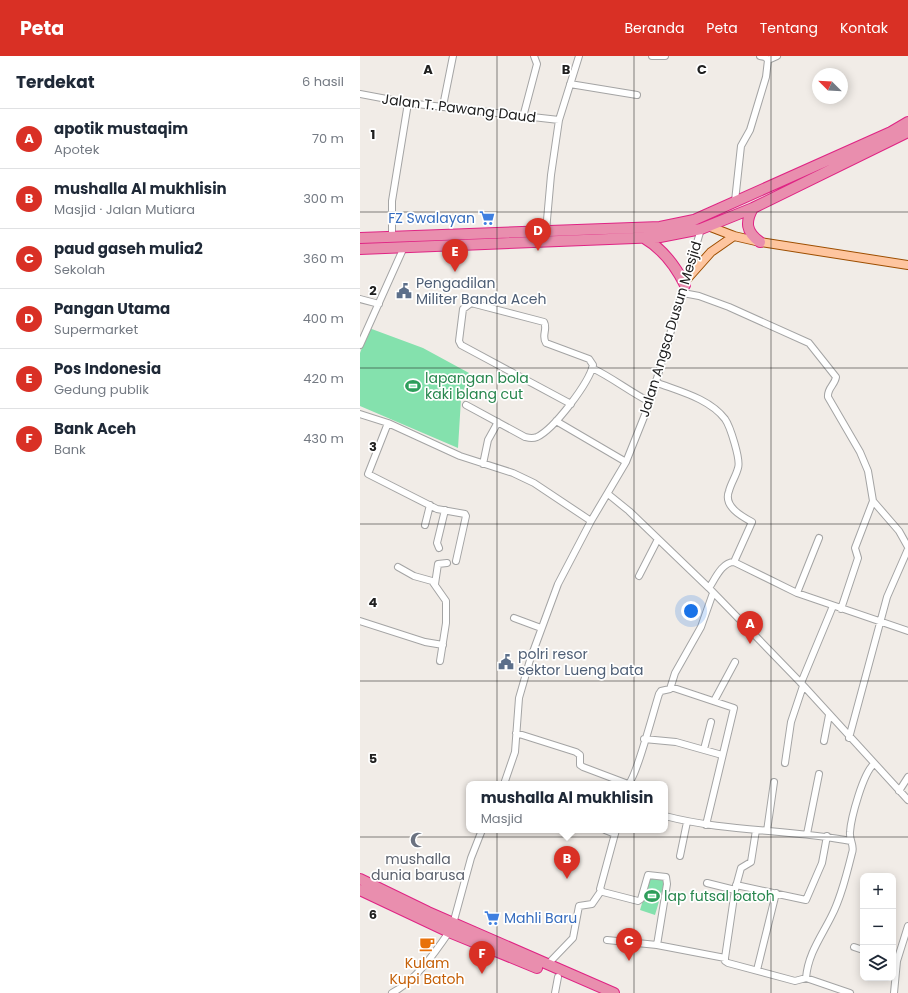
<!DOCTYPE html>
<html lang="id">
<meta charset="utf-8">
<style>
:root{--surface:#fff;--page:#f2f2f3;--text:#1f2937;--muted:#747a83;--line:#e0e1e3;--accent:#d93025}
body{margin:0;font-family:Poppins,sans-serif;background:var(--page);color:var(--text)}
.controls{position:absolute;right:12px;bottom:12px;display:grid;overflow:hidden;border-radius:8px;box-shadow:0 2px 10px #0003}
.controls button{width:36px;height:36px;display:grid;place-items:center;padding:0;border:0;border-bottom:1px solid var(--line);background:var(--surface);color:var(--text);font:20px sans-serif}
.compass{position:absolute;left:452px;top:12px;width:36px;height:36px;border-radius:50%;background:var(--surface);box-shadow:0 2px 10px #0003;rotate:294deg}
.you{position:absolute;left:331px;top:555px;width:14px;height:14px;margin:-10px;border:3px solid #fff;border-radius:50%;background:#1a73e8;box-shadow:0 0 0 6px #1a73e833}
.badge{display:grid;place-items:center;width:26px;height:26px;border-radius:50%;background:var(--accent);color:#fff;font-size:13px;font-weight:700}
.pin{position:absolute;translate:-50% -33px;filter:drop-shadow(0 1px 2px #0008)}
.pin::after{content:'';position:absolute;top:21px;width:14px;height:12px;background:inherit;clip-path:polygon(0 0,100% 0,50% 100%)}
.popup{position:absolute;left:106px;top:725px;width:202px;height:52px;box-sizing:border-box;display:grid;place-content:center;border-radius:8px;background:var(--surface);filter:drop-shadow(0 1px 3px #0005);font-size:13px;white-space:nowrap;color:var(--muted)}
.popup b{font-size:15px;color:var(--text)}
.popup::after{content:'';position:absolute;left:50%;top:100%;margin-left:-8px;border:8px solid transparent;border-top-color:var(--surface)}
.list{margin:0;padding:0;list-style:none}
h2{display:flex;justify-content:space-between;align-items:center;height:52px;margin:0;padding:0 16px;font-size:17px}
h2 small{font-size:13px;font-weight:400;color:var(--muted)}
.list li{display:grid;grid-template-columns:26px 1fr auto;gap:12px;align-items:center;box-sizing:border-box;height:60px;padding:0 16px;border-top:1px solid var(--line)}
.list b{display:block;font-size:15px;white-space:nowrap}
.list p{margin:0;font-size:13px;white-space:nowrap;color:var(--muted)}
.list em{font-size:13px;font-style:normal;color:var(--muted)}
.icon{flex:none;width:22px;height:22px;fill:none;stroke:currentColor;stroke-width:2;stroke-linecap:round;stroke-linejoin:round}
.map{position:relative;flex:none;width:548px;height:937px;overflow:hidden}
header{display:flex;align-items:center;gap:24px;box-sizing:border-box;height:56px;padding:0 20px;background:var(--accent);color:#fff}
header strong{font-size:19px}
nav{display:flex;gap:22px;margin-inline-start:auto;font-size:14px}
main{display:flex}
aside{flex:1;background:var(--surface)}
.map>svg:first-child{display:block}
.pitch{fill:#84e1ad}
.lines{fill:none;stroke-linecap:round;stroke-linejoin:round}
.minor-casing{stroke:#a4a4a4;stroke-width:8}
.major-casing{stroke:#9d4e00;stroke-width:10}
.highway-casing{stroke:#df2484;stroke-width:12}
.minor{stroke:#fff;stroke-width:6}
.major{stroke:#fec59f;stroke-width:8}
.highway{stroke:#e98eae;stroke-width:10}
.grid{fill:none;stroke:#202020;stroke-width:1;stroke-opacity:0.55}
.labels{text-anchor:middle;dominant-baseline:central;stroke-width:3.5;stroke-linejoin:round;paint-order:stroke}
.street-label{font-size:14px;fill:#202020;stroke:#fff}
.shop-label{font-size:14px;fill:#366cbe;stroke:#fff;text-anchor:end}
.service-label{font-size:14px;fill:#4e5e75;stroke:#fff;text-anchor:start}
.leisure-label{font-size:14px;fill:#27864d;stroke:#fff;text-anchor:start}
.worship-label{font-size:14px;fill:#5b616d;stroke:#fff}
.food-label{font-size:14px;fill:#c56008;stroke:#fff}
.grid-label{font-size:13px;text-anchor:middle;font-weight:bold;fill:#202020;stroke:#fff;stroke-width:3.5;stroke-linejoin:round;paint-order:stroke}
</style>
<header>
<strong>Peta</strong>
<nav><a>Beranda</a><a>Peta</a><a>Tentang</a><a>Kontak</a></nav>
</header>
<main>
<aside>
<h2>Terdekat<small>6 hasil</small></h2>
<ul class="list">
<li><span class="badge">A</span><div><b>apotik mustaqim</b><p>Apotek</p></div><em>70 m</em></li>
<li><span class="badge">B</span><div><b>mushalla Al mukhlisin</b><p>Masjid · Jalan Mutiara</p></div><em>300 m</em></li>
<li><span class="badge">C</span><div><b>paud gaseh mulia2</b><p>Sekolah</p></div><em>360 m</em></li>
<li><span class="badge">D</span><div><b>Pangan Utama</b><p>Supermarket</p></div><em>400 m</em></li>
<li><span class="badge">E</span><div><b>Pos Indonesia</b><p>Gedung publik</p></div><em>420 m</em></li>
<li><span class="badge">F</span><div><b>Bank Aceh</b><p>Bank</p></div><em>430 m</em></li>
</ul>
</aside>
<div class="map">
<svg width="548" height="937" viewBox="0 0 548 937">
<rect width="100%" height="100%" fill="#f1ece7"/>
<!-- pitch -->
<path class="pitch" d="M9 272 63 292 109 317 101 343 98 392 0 350V297Z
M290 821 305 825 295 859 280 854Z"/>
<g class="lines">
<defs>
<path id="minor" d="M292 0H305
M400 0 405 1 408 4
M408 4 417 0
M210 28 277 39
M0 38 48 47 199 64
M83 50 93 0
M163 61 177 8 174 0
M375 145 381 90 390 74 406 21 408 4
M186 175 191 119 199 64 219 0
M32 181V145L48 47
M323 237 339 240 369 251 449 287 476 321C475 329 467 332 468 341L500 396 508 415 513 445 539 475 548 491
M0 243 19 248
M0 289 44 191
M232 312C253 322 270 336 290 346
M295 326C318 335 349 342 365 363 370 370 381 404 378 412 376 420 371 427 369 435 363 450 381 460 392 466L374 506
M106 349 165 381C169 382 172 383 177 381 194 373 229 327 233 309L229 303 186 287C181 280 188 273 184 266L111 247 103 253 99 285 101 289 211 348
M0 358 28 367 100 400 153 417 174 427 231 465
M196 365 266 406
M28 367 8 418 77 453 105 458 106 460 96 505
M123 408 128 384 138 366
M248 438 269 455 349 532 441 627 548 744
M65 469 70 449
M79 492 77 487 85 454
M38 511 54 520 72 525 86 545V567L80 605
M279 520 298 483
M75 528 78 508 87 507
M349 532C355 523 362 506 374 506L437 537 548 575
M437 537 459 482
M481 553 498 502 495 492 513 445
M154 562 181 572
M0 565 65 586 83 589
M441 627 473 550
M311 631 374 652 346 769
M354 645 375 606
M156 677 216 696 220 699V709L223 711 268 728C276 723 294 653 299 638L301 635 310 633 315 617 341 571 353 537
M489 682 527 541 548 493
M284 683 316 686 362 699
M464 685 469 659
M344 693 351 666
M425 707 431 666 443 630
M144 728 155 696 159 642 170 604 198 528 231 465 266 406 290 346 341 173
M539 735 548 721
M305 760C366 776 429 773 491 785
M245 774 255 778
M256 774 240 833 243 836 278 845 281 843 288 819 306 821 307 828 297 889 365 902V905L368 907 435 925 446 922
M407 775 414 726
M447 778 459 718
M320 800 327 766
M347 827 375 834
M376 829 446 844 462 807 467 780
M93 868 111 802 122 774
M247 884 297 889
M494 891 503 894
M365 902 375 834 381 812 391 806 396 774
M187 909 213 882 219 850 232 848 241 835
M397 914 416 837
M32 937C56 924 74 898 89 876
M195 937 198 921
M490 937 446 922C448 898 461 881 471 861 481 842 487 817 492 797 495 790 489 784 490 776 491 762 503 717 514 708
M534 937 537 905 548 870"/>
<path id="major" d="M348 170 374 180 400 186 548 209
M327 223 351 196 374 180"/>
<path id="highway" d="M393 152C385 166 386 176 400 186
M0 182 300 171 334 164 531 76 548 66
M284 182C303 193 315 209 325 229
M0 193 300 181 341 173 393 152 548 76
M0 823 68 856 254 937
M0 834 89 876 177 912"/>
</defs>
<!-- minor casing -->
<use href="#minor" class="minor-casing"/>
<!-- major casing -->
<use href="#major" class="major-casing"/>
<!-- highway casing -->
<use href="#highway" class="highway-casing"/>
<!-- minor -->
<use href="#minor" class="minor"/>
<!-- major -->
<use href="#major" class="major"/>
<!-- highway -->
<use href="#highway" class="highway"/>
</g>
<!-- grid -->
<path class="grid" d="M137 0V937M274 0V937M411 0V937M0 156H548M0 312H548M0 468H548M0 625H548M0 781H548"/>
<!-- icons -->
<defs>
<symbol id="supermarket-bare" viewBox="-9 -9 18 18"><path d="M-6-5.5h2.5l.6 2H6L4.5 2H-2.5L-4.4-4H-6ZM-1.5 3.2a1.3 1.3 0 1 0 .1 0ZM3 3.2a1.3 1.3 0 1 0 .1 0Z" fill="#3f7fe0" stroke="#fff" stroke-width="2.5" paint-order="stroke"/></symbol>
<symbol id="civic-bare" viewBox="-9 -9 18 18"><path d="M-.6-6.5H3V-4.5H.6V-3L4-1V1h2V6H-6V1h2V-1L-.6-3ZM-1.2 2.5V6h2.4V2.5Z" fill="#5c6f8a" stroke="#fff" stroke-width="2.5" paint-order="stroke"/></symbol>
<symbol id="stadium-bare" viewBox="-9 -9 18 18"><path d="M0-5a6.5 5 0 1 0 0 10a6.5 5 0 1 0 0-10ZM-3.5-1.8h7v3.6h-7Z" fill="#2e9e5b" stroke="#fff" stroke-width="2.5" paint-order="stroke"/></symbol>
<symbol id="mosque-bare" viewBox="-9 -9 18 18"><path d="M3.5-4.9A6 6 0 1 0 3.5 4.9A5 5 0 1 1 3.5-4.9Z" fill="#6b7280" stroke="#fff" stroke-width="2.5" paint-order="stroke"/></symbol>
<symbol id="cafe-bare" viewBox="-9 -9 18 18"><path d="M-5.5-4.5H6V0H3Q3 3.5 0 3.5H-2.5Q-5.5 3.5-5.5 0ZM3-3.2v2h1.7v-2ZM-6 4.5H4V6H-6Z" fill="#e8710a" stroke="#fff" stroke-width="2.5" paint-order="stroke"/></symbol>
</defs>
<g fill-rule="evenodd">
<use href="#supermarket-bare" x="116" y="151" width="22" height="22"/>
<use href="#civic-bare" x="33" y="224" width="22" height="22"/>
<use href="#stadium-bare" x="42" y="319" width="22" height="22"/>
<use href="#civic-bare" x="135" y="595" width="22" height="22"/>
<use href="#mosque-bare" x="47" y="773" width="22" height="22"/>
<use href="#stadium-bare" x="281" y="829" width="22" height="22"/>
<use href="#supermarket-bare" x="121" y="851" width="22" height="22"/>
<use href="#cafe-bare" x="56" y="877" width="22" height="22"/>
</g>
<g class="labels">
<!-- street labels -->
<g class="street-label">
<text transform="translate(99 52) rotate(7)">Jalan T. Pawang Daud</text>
<text transform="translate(310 273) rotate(-73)">Jalan Angsa Dusun Mesjid</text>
</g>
<!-- shop labels -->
<g class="shop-label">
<text x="115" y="162">FZ Swalayan</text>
<text x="144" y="862" text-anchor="start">Mahli Baru</text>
</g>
<!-- service labels -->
<g class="service-label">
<text x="56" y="227">Pengadilan<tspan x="56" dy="16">Militer Banda Aceh</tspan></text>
<text x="158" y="598">polri resor<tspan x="158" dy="16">sektor Lueng bata</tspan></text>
</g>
<!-- leisure labels -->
<g class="leisure-label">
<text x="65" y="322">lapangan bola<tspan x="65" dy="16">kaki blang cut</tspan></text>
<text x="304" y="840">lap futsal batoh</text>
</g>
<!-- worship labels -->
<g class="worship-label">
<text x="58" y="803">mushalla<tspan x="58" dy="16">dunia barusa</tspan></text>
</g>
<!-- food labels -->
<g class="food-label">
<text x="67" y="907">Kulam<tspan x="67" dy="16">Kupi Batoh</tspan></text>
</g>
</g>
<g class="grid-label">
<text x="68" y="18">A</text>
<text x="206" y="18">B</text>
<text x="342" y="18">C</text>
<text x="13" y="83">1</text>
<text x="13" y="239">2</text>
<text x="13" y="395">3</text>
<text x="13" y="551">4</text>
<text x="13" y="707">5</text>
<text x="13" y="863">6</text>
</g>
</svg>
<div class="controls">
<button>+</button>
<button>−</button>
<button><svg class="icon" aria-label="layers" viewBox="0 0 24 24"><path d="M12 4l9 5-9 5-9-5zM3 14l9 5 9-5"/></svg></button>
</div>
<svg class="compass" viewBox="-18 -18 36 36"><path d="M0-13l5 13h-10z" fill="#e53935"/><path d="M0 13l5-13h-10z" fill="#747a83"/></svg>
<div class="you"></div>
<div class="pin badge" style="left:390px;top:588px">A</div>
<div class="pin badge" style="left:207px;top:823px">B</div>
<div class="popup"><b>mushalla Al mukhlisin</b>Masjid</div>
<div class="pin badge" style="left:269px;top:905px">C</div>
<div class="pin badge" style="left:178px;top:195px">D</div>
<div class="pin badge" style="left:95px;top:216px">E</div>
<div class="pin badge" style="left:122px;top:918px">F</div>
</div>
</main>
